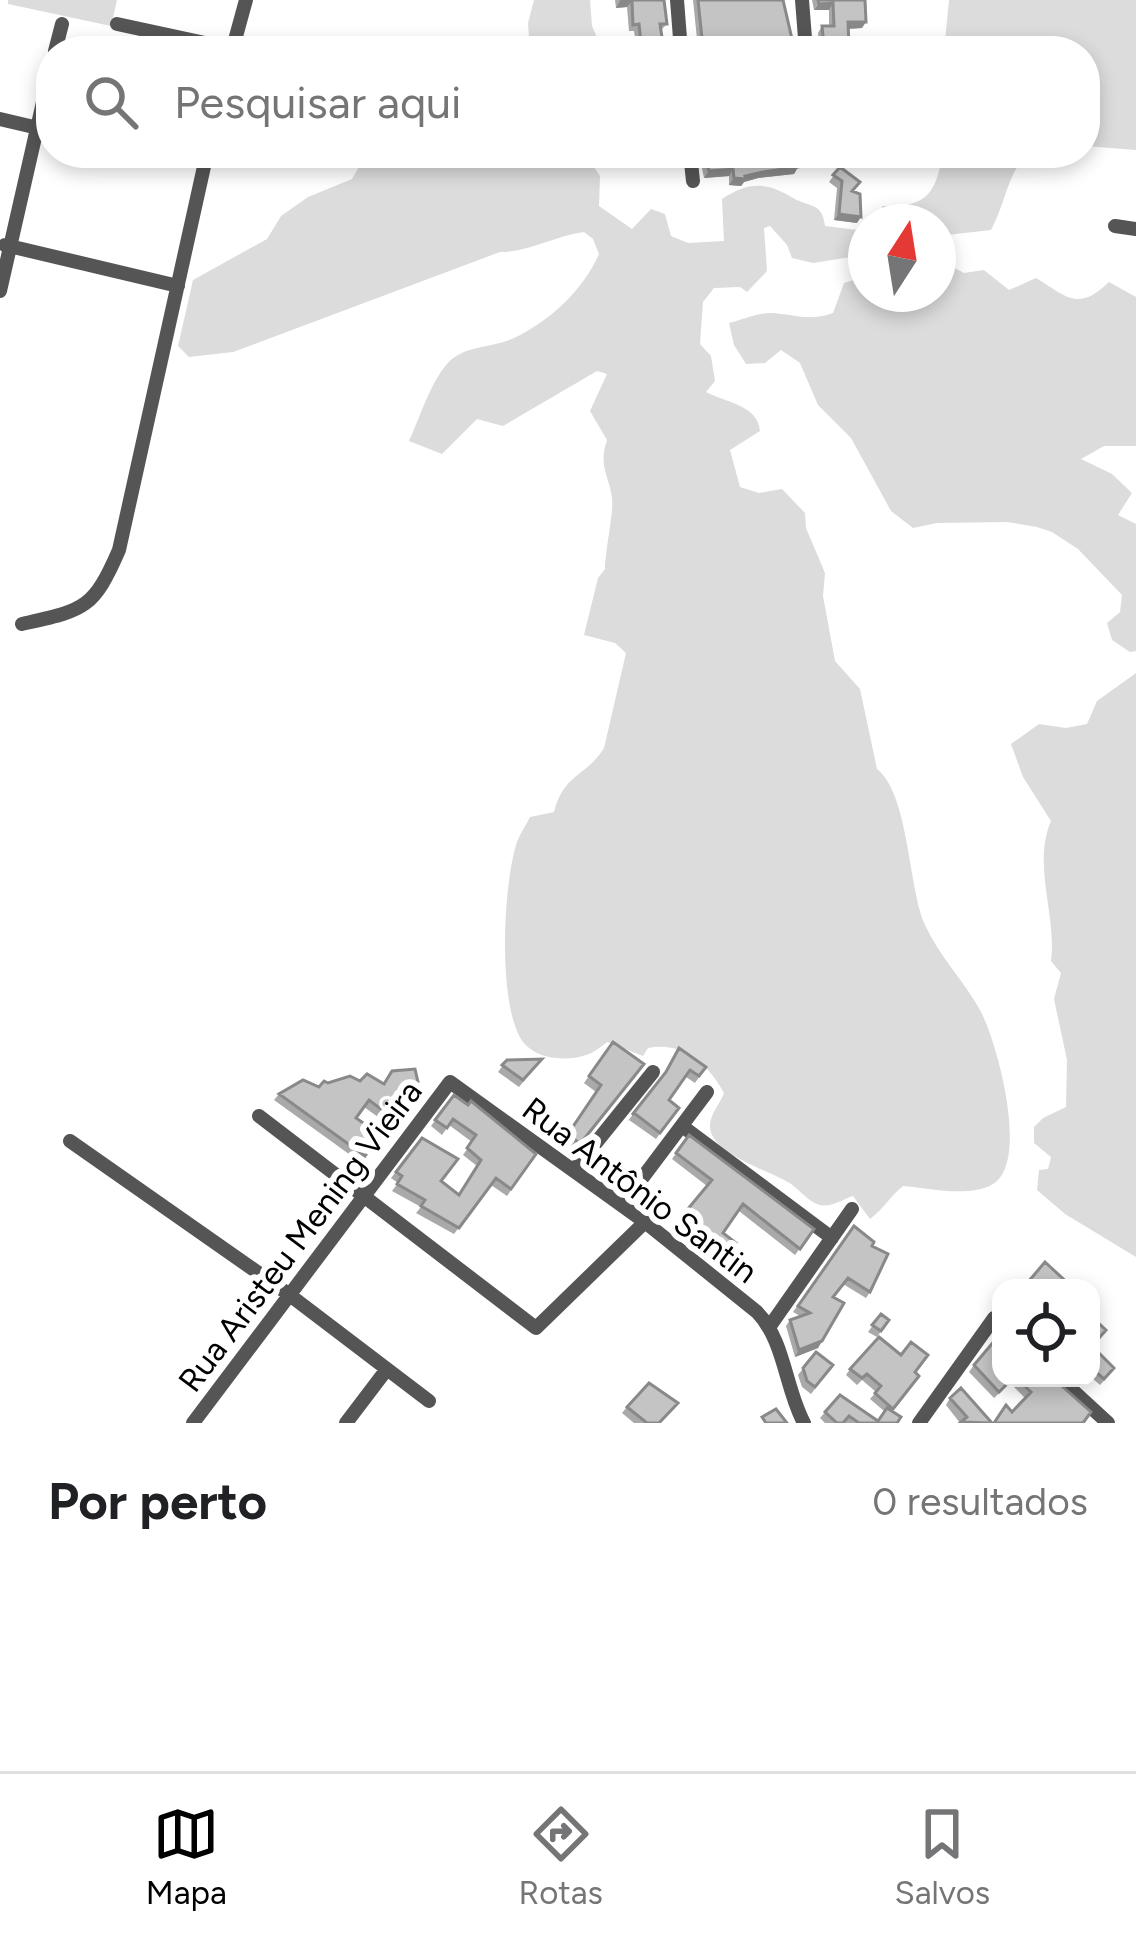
<!DOCTYPE html>
<html lang="pt">
<meta charset="utf-8">
<style>
:root{--surface:#fff;--page:#f2f2f2;--text:#202124;--muted:#757577;--line:#e0e0e0;--accent:#000}
body{margin:0;font-family:Figtree,sans-serif;background:var(--page);color:var(--text)}
.controls{position:absolute;right:36px;bottom:36px;display:grid;overflow:hidden;border-radius:24px;box-shadow:0 6px 18px #0003}
.controls button{width:108px;height:108px;display:grid;place-items:center;padding:0;border:0;border-bottom:3px solid var(--line);background:var(--surface);color:var(--text);font:60px sans-serif}
.compass{position:absolute;left:848px;top:204px;width:108px;height:108px;border-radius:50%;background:var(--surface);box-shadow:0 6px 18px #0003;rotate:12deg}
.list{margin:0;padding:0;list-style:none}
h2{display:flex;justify-content:space-between;align-items:center;height:156px;margin:0;padding:0 48px;font-size:51px}
h2 small{font-size:39px;font-weight:400;color:var(--muted)}
.icon{flex:none;width:66px;height:66px;fill:none;stroke:currentColor;stroke-width:2;stroke-linecap:round;stroke-linejoin:round}
.map{position:relative;flex:none;width:1136px;height:1423px;overflow:hidden}
.search{position:absolute;background:var(--surface);box-shadow:0 6px 18px #0003;left:36px;right:36px;top:36px;height:132px;display:flex;align-items:center;gap:30px;box-sizing:border-box;padding:0 42px;border-radius:48px;color:var(--muted);font-size:45px}
.sheet{height:348px;background:var(--surface)}
nav{display:flex;justify-content:space-around;align-items:center;box-sizing:border-box;height:168px;border-top:3px solid var(--line);background:var(--surface);font-size:33px;color:var(--muted)}
nav a{display:grid;justify-items:center;gap:6px}
nav .on{color:var(--accent)}
.map>svg:first-child{display:block}
.green{fill:#dcdcdc}
.lines{fill:none;stroke-linecap:round;stroke-linejoin:round}
.minor{stroke:#555;stroke-width:14}
.wall{fill:#a9a9a9}
.shaded-wall{fill:#898989}
.building{fill:#c4c4c4;stroke:#898989;stroke-width:3}
.labels{text-anchor:middle;dominant-baseline:central;stroke-width:12;stroke-linejoin:round;paint-order:stroke}
.street-label{font-size:33px;fill:#000;stroke:#fff}
</style>
<div class="map">
<svg width="1136" height="1423" viewBox="0 0 1136 1423">
<rect width="100%" height="100%" fill="#fff"/>
<!-- green -->
<path class="green" d="M8 0H117L111 26 8 4Z
M534 0H590L592 26 603 51H530L528 23Z
M949 0H1136V150L1085 146V51H944Z
M367 153H584L600 176 599 206 632 229 651 209 665 214 671 236 688 243 724 241 722 199C749 181 767 182 793 198 811 208 822 202 825 226L866 231 863 255 813 263 792 258 787 245 770 226 764 228 767 271 747 292 740 287 714 288 703 302 700 344 711 356 715 381 706 392C727 403 758 405 760 431L730 450 740 487 759 493 782 489 805 513 806 528 825 573 823 596 835 661 860 689 877 769C909 794 908 887 925 925 939 956 964 981 980 1010 997 1041 1030 1162 993 1184 970 1198 928 1188 903 1186 890 1196 884 1209 870 1219L853 1196C841 1200 829 1209 817 1204 806 1200 797 1186 786 1181 767 1170 713 1154 710 1128 709 1115 720 1104 724 1093 708 1063 682 1041 648 1048L643 1056 607 1042C591 1056 577 1060 556 1058 544 1057 531 1052 523 1042 497 1006 503 884 517 842 520 834 526 825 530 817L554 812C564 773 586 777 604 748L626 653 615 643 584 635 598 578 605 569C605 551 614 512 612 498 609 475 598 466 607 440L590 411 607 374 597 371 503 426 477 419 442 454 409 441C420 417 429 386 446 365 464 344 492 349 514 338 550 321 583 290 599 254L593 239 584 232C554 236 530 252 500 252L233 352 189 357 178 346 193 280 267 239 281 216 308 197 352 179Z
M935 153H1028C1006 176 1006 203 991 230L938 236V222H885L882 206C919 207 934 200 941 162Z
M938 259 964 273 984 270 1009 290 1036 278C1067 297 1078 312 1109 282L1136 297V446H1104L1081 459 1112 474 1132 493 1118 515 1136 524V651L1130 652 1112 640 1107 623 1120 612 1122 595 1078 549 1052 532 1037 527 1007 522 937 523 913 528 891 511 851 438 818 405 800 363 781 350 765 363 746 364 734 345 729 323C741 320 757 313 770 313 794 314 809 322 833 313L844 283 866 276V294H938Z
M1136 673V1257L1065 1214 1037 1190 1039 1170 1048 1169 1051 1157 1034 1143V1127L1043 1118 1066 1107 1067 1060 1054 999 1061 973 1051 961C1057 915 1032 865 1051 821L1023 777 1011 744 1039 724 1066 728 1087 724 1097 701Z"/>
<g class="lines">
<!-- minor -->
<path class="minor" d="M677 0 681 51
M802 0 806 51
M117 24 233 49
M55 51 62 24
M232 51 246 0
M0 119 51 131
M159 153 204 162
M690 153 693 181
M814 153V158
M1115 226 1136 229
M5 245 178 286
M0 291 51 67
M22 624C84 610 93 610 119 550L207 153
M259 1116 536 1328 645 1222
M682 1126 832 1238
M70 1141 287 1293 429 1401
M574 1170 653 1072
M622 1205 707 1092
M770 1326 852 1209
M1059 1378 1108 1423
M193 1423 450 1082 645 1222 757 1312C785 1341 785 1388 804 1423
M346 1423 387 1369
M919 1423 994 1318 1001 1324"/>
</g>
<!-- wall -->
<path class="wall" d="M615 0H664L667 24 661 30 664 51H637L634 31H629L627 7 616 8Z
M693 0H783L793 51H755V46L731 47 732 51H694L698 49Z
M812 0H865L862 28 848 29 845 51H819L818 33 822 26H829V10H814Z
M699 153H797L798 167 794 174 758 178 744 182 741 186 729 185V176L704 178Z
M840 167 853 191 857 223 834 220 837 188 829 182Z
M613 1042 644 1064 576 1150 563 1141 596 1092 584 1083Z
M679 1048 706 1067 695 1083 686 1077 669 1100 679 1108 656 1139 629 1120 627 1122 663 1077Z
M542 1059 519 1087 498 1072 507 1060Z
M360 1081 414 1088 385 1122 364 1107 356 1118 379 1134 360 1162 274 1100 279 1094 319 1087 328 1083Z
M454 1095 536 1154 507 1196 491 1185 454 1234 416 1213 421 1207 392 1191 398 1183 391 1178 422 1138 441 1181 459 1195 477 1166 463 1155 472 1142 449 1125 442 1135 431 1126Z
M689 1135 814 1229 795 1255 739 1211 723 1233 736 1243 726 1257 677 1223 707 1186 672 1159Z
M854 1226 872 1246 870 1292 866 1298 843 1284 833 1297 822 1341 818 1348 795 1357 786 1326 790 1320 800 1316 793 1312Z
M881 1314 889 1320 877 1337 868 1332Z
M1091 1316 1093 1346 1110 1374 1100 1385 1092 1378 1089 1381 1086 1378H1091Z
M816 1352 833 1365 811 1394 802 1387 798 1375Z
M974 1365 1001 1378H1053L1025 1398 1010 1383 994 1398 969 1372Z
M850 1369 915 1373 892 1411 897 1423H825L820 1418 840 1395 878 1421 884 1411 870 1399 876 1392 862 1380 857 1385 846 1375Z
M950 1398 992 1423H960L946 1405Z
M678 1403 660 1423H634L622 1413 627 1407Z"/>
<!-- shaded-wall -->
<path class="shaded-wall" d="M620 1H632L627 7 616 8Z
M833 3 829 10H814L819 4Z
M848 22H866L862 28 843 29Z
M760 39 755 46 726 47 731 40Z
M824 46H849L845 51H821Z
M829 159H854L850 165H824Z
M798 167 794 174 758 178 744 182 741 186 729 185 734 178 763 172Z
M733 169 729 176 704 178 709 171Z
M839 214 861 217 857 223 834 220Z
M822 1341 818 1348 795 1357 799 1350Z"/>
<!-- building -->
<path class="building" d="M620 0H664L667 24H660L664 51H642L639 24 633 25 632 1Z
M698 0H783L792 39 793 51H760V39L731 40 732 51H696V49L703 48Z
M818 0H865L866 22H848L849 46H824L822 26H834L833 3 819 4Z
M909 47V51H863V48Z
M705 153H797L798 167 763 172 745 176 746 179 734 178 733 169 709 171Z
M828 153H854V159H829Z
M840 167 860 182 852 191 860 194 861 217 839 214 842 181 833 175Z
M613 1042 644 1064 580 1144 568 1134 601 1085 589 1076Z
M679 1048 706 1067 699 1076 690 1070 669 1100 679 1108 660 1133 634 1113 632 1115 666 1072Z
M542 1059 523 1080 502 1065 507 1060Z
M415 1069 418 1082 389 1115 369 1100 356 1118 379 1134 365 1156 279 1094 303 1080 319 1087 324 1081 328 1083 350 1076 360 1081 367 1074 384 1084 392 1071Z
M454 1095 468 1105 471 1101 536 1154 511 1189 496 1178 459 1228 421 1206 425 1200 397 1184 402 1176 396 1172 422 1138 458 1159 441 1181 459 1195 481 1160 467 1148 476 1135 453 1119 447 1128 435 1120Z
M689 1135 814 1229 800 1249 743 1204 723 1233 736 1243 730 1251 682 1216 712 1180 676 1153Z
M854 1226 874 1242 872 1246 888 1254 870 1292 848 1278 833 1297 844 1303 822 1341 799 1350 790 1320 810 1313 798 1306Z
M1045 1262 1073 1288H1023Z
M881 1314 889 1320 881 1331 872 1325Z
M1091 1316 1106 1330 1092 1346 1114 1368 1104 1379 1096 1372 1094 1374 1091 1371Z
M1001 1333V1378H1013L999 1392 974 1365Z
M879 1337 901 1355 911 1342 928 1355 915 1372 919 1376 893 1409 875 1393 881 1386 867 1374 862 1378 850 1369Z
M816 1352 833 1365 815 1387 807 1381 803 1368Z
M1016 1378H1053L1091 1412 1083 1423H994L1006 1405 1012 1412 1031 1392Z
M649 1383 678 1403 659 1423H647L627 1407Z
M961 1388 992 1423H991L961 1422 967 1417 950 1398Z
M840 1395 878 1421 887 1408 901 1417 897 1423H859L849 1416 843 1423H837L825 1412Z
M776 1409 787 1423H766L762 1417Z"/>
<g class="labels">
<!-- street labels -->
<g class="street-label">
<text transform="translate(640 1190) rotate(37)">Rua Antônio Santin</text>
<text transform="translate(300 1236) rotate(-53)">Rua Aristeu Mening Vieira</text>
</g>
</g>
</svg>
<div class="controls">
<button><svg class="icon" aria-label="locate" viewBox="0 0 24 24"><circle cx="12" cy="12" r="6"/><path d="M12 2v4M12 18v4M2 12h4M18 12h4"/></svg></button>
</div>
<svg class="compass" viewBox="-18 -18 36 36"><path d="M0-13l5 13h-10z" fill="#e53935"/><path d="M0 13l5-13h-10z" fill="#757577"/></svg>
<div class="search"><svg class="icon" aria-label="search" viewBox="0 0 24 24"><circle cx="10" cy="10" r="6"/><path d="M15 15l6 6"/></svg>Pesquisar aqui</div>
</div>
<section class="sheet">
<h2>Por perto<small>0 resultados</small></h2>
<ul class="list">
</ul>
</section>
<nav>
<a class="on"><svg class="icon" aria-label="map" viewBox="0 0 24 24"><path d="M3 6l6-2 6 2 6-2v14l-6 2-6-2-6 2zM9 4v14M15 6v14"/></svg>Mapa</a>
<a><svg class="icon" aria-label="directions" viewBox="0 0 24 24"><path d="M12 3l9 9-9 9-9-9zM9 14v-3h6M13 9l2 2-2 2"/></svg>Rotas</a>
<a><svg class="icon" aria-label="saved" viewBox="0 0 24 24"><path d="M7 4h10v16l-5-4-5 4z"/></svg>Salvos</a>
</nav>
